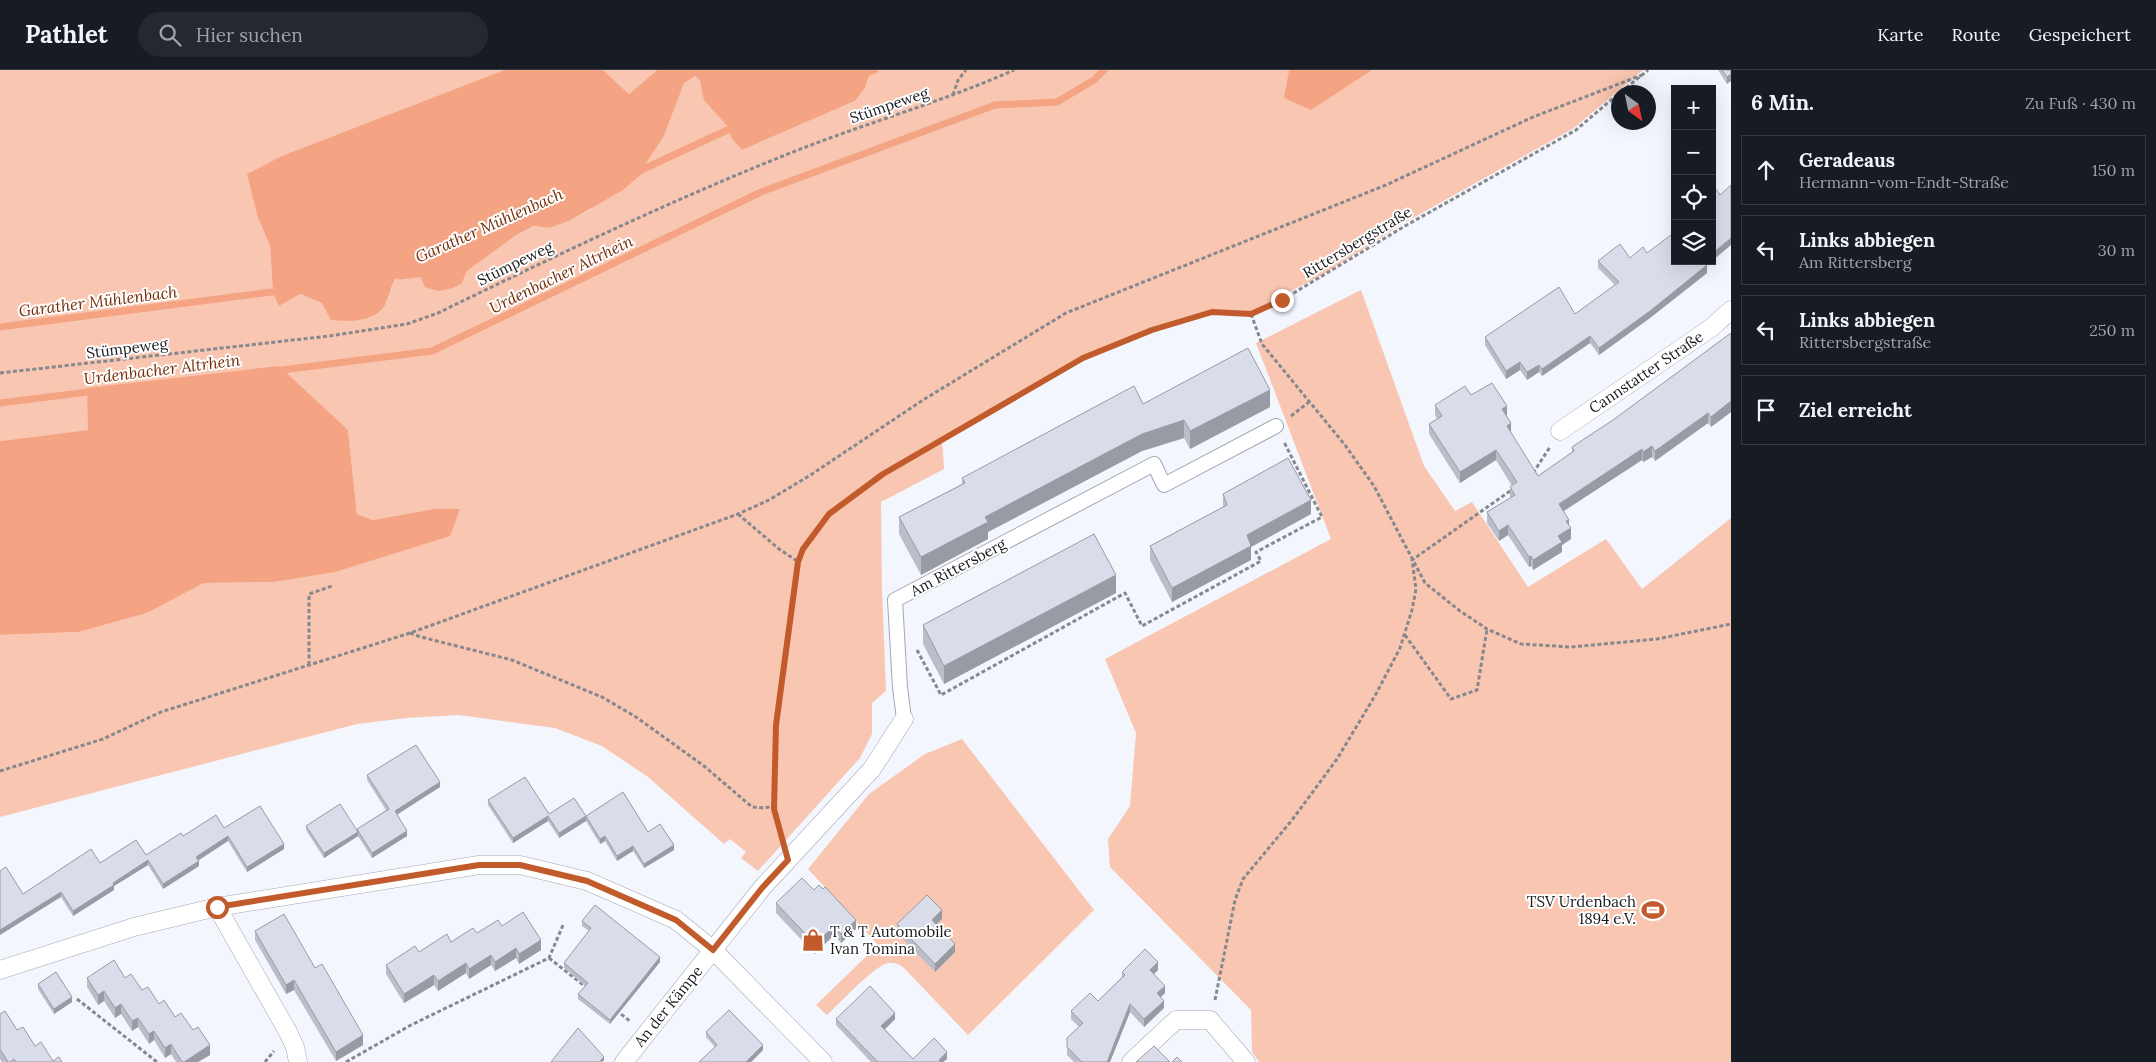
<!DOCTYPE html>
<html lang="de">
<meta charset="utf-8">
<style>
:root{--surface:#171b24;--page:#242831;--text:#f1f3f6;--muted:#9ea1a6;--line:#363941}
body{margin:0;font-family:Lora,serif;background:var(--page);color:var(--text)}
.controls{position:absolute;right:15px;top:15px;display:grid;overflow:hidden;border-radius:0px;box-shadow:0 5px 20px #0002}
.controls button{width:45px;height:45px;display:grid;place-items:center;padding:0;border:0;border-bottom:1px solid var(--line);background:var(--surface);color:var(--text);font:25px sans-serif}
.compass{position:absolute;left:1611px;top:15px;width:45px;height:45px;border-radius:50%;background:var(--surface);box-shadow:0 5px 20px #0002;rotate:147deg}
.stop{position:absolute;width:15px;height:15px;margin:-11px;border:4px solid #c15b2c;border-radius:50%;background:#fff}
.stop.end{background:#c15b2c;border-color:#fff;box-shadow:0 1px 5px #0008}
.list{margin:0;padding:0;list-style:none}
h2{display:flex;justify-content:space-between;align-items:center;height:65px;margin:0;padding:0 20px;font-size:21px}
h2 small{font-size:16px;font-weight:400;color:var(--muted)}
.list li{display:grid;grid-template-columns:32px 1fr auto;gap:15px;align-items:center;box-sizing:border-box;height:70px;margin:0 10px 10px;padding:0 10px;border:1px solid var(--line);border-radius:0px}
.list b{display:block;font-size:19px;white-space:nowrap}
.list p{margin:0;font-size:16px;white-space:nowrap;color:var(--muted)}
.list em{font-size:16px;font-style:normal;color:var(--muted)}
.icon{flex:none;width:28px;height:28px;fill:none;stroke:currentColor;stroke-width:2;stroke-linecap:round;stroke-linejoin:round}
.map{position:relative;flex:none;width:1731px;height:992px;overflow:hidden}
header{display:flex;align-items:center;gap:30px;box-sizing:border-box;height:70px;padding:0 25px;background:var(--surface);border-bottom:1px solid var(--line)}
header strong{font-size:24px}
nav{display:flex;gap:28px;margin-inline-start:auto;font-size:18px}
.search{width:350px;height:45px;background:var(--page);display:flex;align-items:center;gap:12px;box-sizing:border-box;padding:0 18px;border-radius:28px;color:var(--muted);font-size:19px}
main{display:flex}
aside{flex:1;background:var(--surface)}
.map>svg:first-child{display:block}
.green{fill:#f9c6b1}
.water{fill:#f4a482}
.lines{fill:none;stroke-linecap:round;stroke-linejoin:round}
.stream{stroke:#f4a482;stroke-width:7}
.pedestrian-casing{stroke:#a3a7b4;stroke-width:16}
.minor-casing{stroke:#a3a7b4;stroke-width:19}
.path{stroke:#86888e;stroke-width:3;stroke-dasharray:4 2.5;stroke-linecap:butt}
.pedestrian{stroke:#fff;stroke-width:14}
.minor{stroke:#fff;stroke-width:18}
.wall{fill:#bbbec9}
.shaded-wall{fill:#989ba4}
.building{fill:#d9ddea;stroke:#989ba4}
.route{stroke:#c15b2c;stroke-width:6}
.labels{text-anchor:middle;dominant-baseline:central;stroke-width:4;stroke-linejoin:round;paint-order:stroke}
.street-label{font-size:15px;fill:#191a1f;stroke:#fff}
.poi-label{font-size:15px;fill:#191a1f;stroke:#fff;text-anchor:end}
.water-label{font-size:16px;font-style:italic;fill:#752e09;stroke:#fff}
</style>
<header>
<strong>Pathlet</strong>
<div class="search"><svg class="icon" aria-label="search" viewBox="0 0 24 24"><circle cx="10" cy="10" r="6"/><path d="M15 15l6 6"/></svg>Hier suchen</div>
<nav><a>Karte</a><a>Route</a><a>Gespeichert</a></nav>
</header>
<main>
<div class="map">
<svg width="1731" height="992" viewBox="0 0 1731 992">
<rect width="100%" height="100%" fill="#f4f6fe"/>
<!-- green -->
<path class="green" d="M0 0H504L284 85 258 148 270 176 273 223 279 235 299 224 323 233 386 234 395 209 413 203 421 208 462 213 467 201 515 166 535 156 550 158 569 151 589 140 645 95 664 66 684 12 695 6 700 11 705 30 728 57 731 68 742 80 855 31 865 18 871 0H1289L1285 28 1372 0H1643L1574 58 1404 153 1322 205 1251 242 1213 241 1152 258 1082 286 942 369 944 399 881 432 882 520 886 621 872 633V664L860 688 758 801 741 788 746 782 730 769 724 774 648 707 602 676 555 658 459 645 407 648 357 654 0 747V565L79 562 147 543 204 513 273 512 459 439H434L373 450 357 444 348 360 87 318 89 360 0 371Z
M603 0H657L629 24Z
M1361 220 1424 396 1455 441 1472 432 1528 517 1606 469 1642 519 1731 448V992H1259L1252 981 1251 940 1110 797 1108 769 1130 736 1136 663 1105 589 1331 469 1256 273Z
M962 669 1094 840 968 965 903 897C899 894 893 892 888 893 874 896 839 934 827 945L816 935 878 875 808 799 869 724 925 684Z"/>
<!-- water -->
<path class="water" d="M504 0H603L629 24 657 0H871L865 18 855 31 742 80 731 68 728 57 704 30 700 11 695 6 684 13 664 66 645 95V101L623 120 569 151 550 158 534 156 515 166 467 201 462 213 453 218 438 221 425 217 421 208 413 203 395 209C391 217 389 227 385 235 375 252 349 252 331 250L322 233 300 224 279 236 273 223 270 176 258 148 247 104 284 85Z
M1289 0H1372L1311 40 1284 28Z
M279 296 348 360 357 444 373 450 434 439H460L450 466 335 502 273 512 204 513 147 543 79 562 0 565V371L88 360 87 318Z"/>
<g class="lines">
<!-- stream -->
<path class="stream" d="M862 5 874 0
M637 102 736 56
M400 206 424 203
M0 257 280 221
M274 301 432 281 761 122 995 35 1057 32 1094 10 1104 0
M0 333 96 321"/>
<defs>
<path id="pedestrian" d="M904 649 900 617 895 530 1154 394 1164 415 1276 356"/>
<path id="minor" d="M1560 361 1711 258 1731 240
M217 837 288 962 295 977 298 992
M0 900 134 857 217 837 479 795H520L587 811 676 850 713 880 823 992
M624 992 762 818 872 699 904 649
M1131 992 1176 950H1210L1246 992"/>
</defs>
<!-- pedestrian casing -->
<use href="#pedestrian" class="pedestrian-casing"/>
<!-- minor casing -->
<use href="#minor" class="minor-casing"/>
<!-- path -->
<path class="path" d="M1621 22 1648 0
M953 25 958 10 966 0
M1251 244 1262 274 1345 375 1374 416 1425 513 1460 541 1487 559 1521 574 1571 577 1657 569 1731 554
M0 303 329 266 407 254 438 243C555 186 672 130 793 82 866 53 942 32 1014 0
M1291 346 1309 332
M1533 403 1550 377
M738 444 779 479 797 491
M410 563 421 567 512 590 602 627 636 647 704 696 752 737 764 738 774 736
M1405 565 1451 629 1477 620 1487 559
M917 580 941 625 1125 523 1142 556 1261 491 1256 482 1322 447 1284 372
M309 595V524L332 516
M0 701 103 669 161 642 410 563 738 444 769 430 809 406 923 330 1066 243 1386 115 1533 47 1642 5
M781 768 774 739 776 655 797 491 803 479 829 444 883 404 1083 288 1152 260 1212 242 1251 244 1282 230 1405 156 1576 60 1618 24
M549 888 587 918
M77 929 157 992
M1215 930 1235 830 1243 809 1292 750 1337 689 1376 624 1400 578 1412 540 1416 519 1412 490 1513 419
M616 940 631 952
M265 992 274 981
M346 992 411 955 549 888 563 855"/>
<!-- pedestrian -->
<use href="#pedestrian" class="pedestrian"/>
<!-- minor -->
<use href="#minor" class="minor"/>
</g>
<!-- wall -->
<path class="wall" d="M1718 0H1731L1727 14Z
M1647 183 1675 191H1712L1707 195V203L1650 248 1599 285 1590 273 1542 306 1539 302 1527 310 1520 300 1506 309 1485 275V267L1575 244 1615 215 1598 198V191L1630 188Z
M1731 263V342L1711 357 1708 353 1655 391 1652 387 1643 392 1642 390 1564 441 1569 456 1571 469 1562 475V482L1533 500 1531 496 1529 497 1508 465 1499 471 1487 453V442L1510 428V417L1512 416 1496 390 1460 413 1429 364V354L1437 349 1435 345V335L1471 325 1507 346 1511 363 1538 406 1572 382V377L1613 350Z
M1143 334 1270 337 1190 379 1184 368 1142 381 988 462V469L921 505 899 464V447L962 414V408Z
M1223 424 1311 444 1251 477V490L1172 532 1150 490V476L1223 437Z
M1116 523 944 614 923 574V555Z
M367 705 440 717 397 744 407 766 372 788 358 766 324 788 306 760V756L357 760 386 740 367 710Z
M488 730 549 744 586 746 648 762 674 780 644 798 633 781 617 791 605 771 600 774 586 751 559 768 548 751 513 773 488 735Z
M224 758 284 779 247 802 228 771 198 790 199 796 163 819 148 795 114 816V820L73 846 61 827 23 824 100 793 146 785 183 766Z
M814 820 856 859 841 873 834 865 815 884 776 843V833Z
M942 849 937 854 955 882 935 902 897 863V854Z
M582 851 660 892 610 954 578 929V924L585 916 564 898V893L589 861 582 856Z
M502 856 541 880 519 894 516 888 495 901 491 895 469 909 466 903 438 921 434 915 404 933 386 904V895L419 882Z
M255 861 315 898 363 975 336 991 294 920 286 924 255 870Z
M1158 900 1154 904 1165 923 1161 927 1164 938 1144 957 1130 942 1110 992H1074L1067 985V968L1079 957 1071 949V941L1098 931 1122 907V902Z
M87 908H125L193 960 210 985 198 992H176L171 984 165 988 154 970 149 974 138 957 132 961 121 944 115 948 104 931 98 935 87 917Z
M38 914 72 932 54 944 38 919Z
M0 944 35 976 53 991 62 992H2L0 989Z
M836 949H895L885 959 913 989H947L943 992H871L836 955Z
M706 962 763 980 751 992H699L715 977 706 967Z"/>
<!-- shaded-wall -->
<path class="shaded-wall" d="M1731 4V11L1727 14V7Z
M1731 168V175L1712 191V184Z
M1704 191H1712L1707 195V203L1650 248 1599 285V278Z
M1590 266V273L1542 306V299Z
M1520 292V300L1506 309V301Z
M1539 295V302L1527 310V302Z
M1270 320V337L1190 379V361Z
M1731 331V342L1711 357V347Z
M1507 336V347L1502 339Z
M1708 343V353L1655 391V381Z
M1184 350V368L1142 381 988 462V469L921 505V487L985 447 1142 364Z
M1511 353V364L1507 356Z
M1652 376V387L1643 392V382Z
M1642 379V390L1559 444V434Z
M1496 380V390L1460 413V402Z
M1311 430V444L1251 477V490L1172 532V518L1247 465Z
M1569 450V459L1571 458V469L1562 475V482L1533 500V490L1558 466 1566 451Z
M1508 455V465L1499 471V461Z
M1531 486V496L1529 497V487Z
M1116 505V523L944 614V596Z
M440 712V717L395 746V741Z
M548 746V751L513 773V768Z
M586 746V751L559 768V763Z
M407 761V766L372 788V783Z
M358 762V766L324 788V783Z
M228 766V771L196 792V787Z
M605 766V771L600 774V769Z
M284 774V779L247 802V797Z
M674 775V780L644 798V794Z
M633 776V781L617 791V786Z
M148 790V795L114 816V820L73 846V841L113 813Z
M199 791V796L163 819V814Z
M61 822V827L0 865V860Z
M942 840V849L932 858V850Z
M856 850V859L841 873V864Z
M834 856V865L815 884V874Z
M541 870V880L519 894V884Z
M955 874V882L935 902V894Z
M516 878V888L495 901V892Z
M491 885V895L469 909V899Z
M660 887V892L610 954V950Z
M1158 892V900L1150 908V900Z
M466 893V903L438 921V911Z
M434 905V915L404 933V924Z
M294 910V920L286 924V915Z
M1165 916V923L1157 931V923Z
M104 921V931L98 935V925Z
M72 927V932L54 944V939Z
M1164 931V938L1144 957V949Z
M121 934V944L115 948V938Z
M1130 934V942L1110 992H1107Z
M895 943V949L881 963V956Z
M138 948V957L132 961V951Z
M154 961V970L149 974V964Z
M363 965V975L336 991V982Z
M171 974V984L165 988V978Z
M210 975V985L198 992H184Z
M763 975V980L751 992H746Z
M947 982V989L943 992H939V990Z
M604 987V991L599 992Z"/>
<!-- building -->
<path class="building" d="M1722 0H1731V4L1727 7Z
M1731 115V168L1712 184V122L1716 119 1720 125Z
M1675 162V191H1704L1707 195 1650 241 1599 278 1590 266 1542 299 1539 295 1527 302 1520 292 1506 301 1485 267 1559 217 1575 244 1619 212 1598 191 1620 174 1630 188 1643 177 1647 183Z
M1731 263V331L1711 347 1708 343 1655 381 1652 376 1643 382 1642 379 1559 434 1569 450 1566 451 1571 458 1558 466 1562 472 1533 490 1531 486 1529 487 1508 455 1499 461 1487 442 1515 425 1510 417 1517 412 1496 380 1460 402 1429 354 1442 346 1435 335 1465 316 1471 325 1492 313 1507 336 1502 339 1511 353 1507 356 1538 406 1574 381 1572 377 1613 350Z
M1248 278 1270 320 1190 361 1184 350 1142 364 985 447 988 452 921 487 899 447 965 413 962 408 1134 316 1143 334Z
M1288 388 1311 430 1247 465 1251 476 1172 518 1150 476 1227 435 1223 424Z
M1094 464 1116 505 944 596 923 555Z
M416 675 440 712 395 741 407 761 372 783 357 759 389 739 367 705Z
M525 707 549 744 574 728 586 746 559 763 548 746 513 768 488 730Z
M623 722 648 762 660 754 674 775 644 794 633 776 617 786 605 766 600 769 586 746Z
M340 734 358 762 324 783 306 756Z
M260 736 284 774 247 797 228 766 196 787 199 791 163 814 148 790 113 813 114 815 73 841 61 822 0 860V801L6 797 23 824 91 779 100 793 136 770 146 785 181 763 183 766 216 745 224 758Z
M802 808 814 820 819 815 823 819 825 817 856 850 841 864 834 856 815 874 776 833Z
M927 825 942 840 932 850 955 874 935 894 897 854Z
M595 835 660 887 610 950 578 924 588 913 564 893 591 858 582 851Z
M523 842 541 870 519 884 516 878 495 892 491 885 469 899 466 893 438 911 434 905 404 924 386 895 415 876 419 882 447 864 451 872 473 858 477 863 498 850 502 856Z
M284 844 315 898 322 894 363 965 336 982 294 910 286 915 255 861Z
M1145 879 1158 892 1150 900 1165 916 1157 923 1164 931 1144 949 1130 934 1107 992H1082L1067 977V968L1083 953 1071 941 1090 923 1098 931 1125 905 1122 902Z
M114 890 125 908 131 904 142 920 148 917 159 934 164 930 175 947 181 943 193 960 198 957 210 975 184 992H182L171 974 165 978 154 961 149 964 138 948 132 951 121 934 115 938 104 921 98 925 87 908Z
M56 902 72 927 54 939 38 914Z
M870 916 895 943 881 956 913 989 934 968 947 982 939 990 941 992H878L836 949Z
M729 940 763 975 746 992H699L717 975 706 962Z
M5 941 17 960 23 957 35 976 41 972 53 991 59 987 62 992H16L14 989 10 992H8L0 979V944Z
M578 958 604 987 599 992H551Z
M1154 976 1170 992H1136Z
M1177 987 1182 992H1172Z"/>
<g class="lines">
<!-- route -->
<path class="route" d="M217 837 479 795H520L587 811 676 850 713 880 762 818 788 790 774 739 776 655 798 492 803 479 829 444 883 404 1083 288 1152 260 1212 242 1251 244 1282 230"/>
</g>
<!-- icons -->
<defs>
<symbol id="stadium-bare" viewBox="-9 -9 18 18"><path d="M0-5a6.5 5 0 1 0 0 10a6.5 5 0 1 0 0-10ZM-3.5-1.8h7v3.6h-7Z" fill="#c15b2c" stroke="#fff" stroke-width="2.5" paint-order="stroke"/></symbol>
<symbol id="shop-bare" viewBox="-9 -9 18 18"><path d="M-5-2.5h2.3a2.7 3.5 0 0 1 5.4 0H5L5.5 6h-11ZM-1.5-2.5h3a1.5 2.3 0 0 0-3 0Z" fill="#c15b2c" stroke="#fff" stroke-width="2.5" paint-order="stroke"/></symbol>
</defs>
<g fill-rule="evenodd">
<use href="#stadium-bare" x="1637" y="824" width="32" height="32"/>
<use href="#shop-bare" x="797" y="854" width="32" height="32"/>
</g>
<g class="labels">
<!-- street labels -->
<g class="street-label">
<text transform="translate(889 35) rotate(-19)">Stümpeweg</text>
<text transform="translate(1357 172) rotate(-31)">Rittersbergstraße</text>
<text transform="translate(515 193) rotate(-26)">Stümpeweg</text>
<text transform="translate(127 278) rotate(-7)">Stümpeweg</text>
<text transform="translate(1646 302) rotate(-34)">Cannstatter Straße</text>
<text transform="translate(958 497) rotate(-28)">Am Rittersberg</text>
<text transform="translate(668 936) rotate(-51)">An der Kämpe</text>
</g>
<!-- poi labels -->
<g class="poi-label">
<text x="1636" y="831">TSV Urdenbach<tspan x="1636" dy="17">1894 e.V.</tspan></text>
<text x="830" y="861" text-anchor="start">T &amp; T Automobile<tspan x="830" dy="17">Ivan Tomina</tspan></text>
</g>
<!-- water labels -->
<g class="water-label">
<text transform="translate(489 155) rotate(-24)">Garather Mühlenbach</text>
<text transform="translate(561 204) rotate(-26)">Urdenbacher Altrhein</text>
<text transform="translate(98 231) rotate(-7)">Garather Mühlenbach</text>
<text transform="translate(162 299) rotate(-7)">Urdenbacher Altrhein</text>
</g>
</g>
</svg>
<div class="controls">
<button>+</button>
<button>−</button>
<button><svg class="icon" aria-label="locate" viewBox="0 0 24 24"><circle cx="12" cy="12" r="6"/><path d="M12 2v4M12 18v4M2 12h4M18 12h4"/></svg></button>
<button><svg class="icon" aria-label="layers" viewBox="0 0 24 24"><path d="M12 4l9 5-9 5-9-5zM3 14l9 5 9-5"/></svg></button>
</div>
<svg class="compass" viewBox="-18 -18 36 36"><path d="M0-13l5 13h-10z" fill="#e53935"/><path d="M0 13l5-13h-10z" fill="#9ea1a6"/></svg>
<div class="stop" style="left:217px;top:837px"></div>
<div class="stop end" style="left:1282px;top:230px"></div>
</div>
<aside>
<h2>6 Min.<small>Zu Fuß · 430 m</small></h2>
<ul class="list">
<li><svg class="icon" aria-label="ahead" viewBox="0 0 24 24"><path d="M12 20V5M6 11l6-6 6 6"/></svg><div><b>Geradeaus</b><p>Hermann-vom-Endt-Straße</p></div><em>150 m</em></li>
<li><svg class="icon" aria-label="left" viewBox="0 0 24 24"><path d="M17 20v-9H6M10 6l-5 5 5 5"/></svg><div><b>Links abbiegen</b><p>Am Rittersberg</p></div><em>30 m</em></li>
<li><svg class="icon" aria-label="left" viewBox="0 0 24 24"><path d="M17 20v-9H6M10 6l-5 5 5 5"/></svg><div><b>Links abbiegen</b><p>Rittersbergstraße</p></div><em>250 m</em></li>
<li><svg class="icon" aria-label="arrive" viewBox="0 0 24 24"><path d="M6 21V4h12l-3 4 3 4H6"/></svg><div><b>Ziel erreicht</b></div></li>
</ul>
</aside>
</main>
